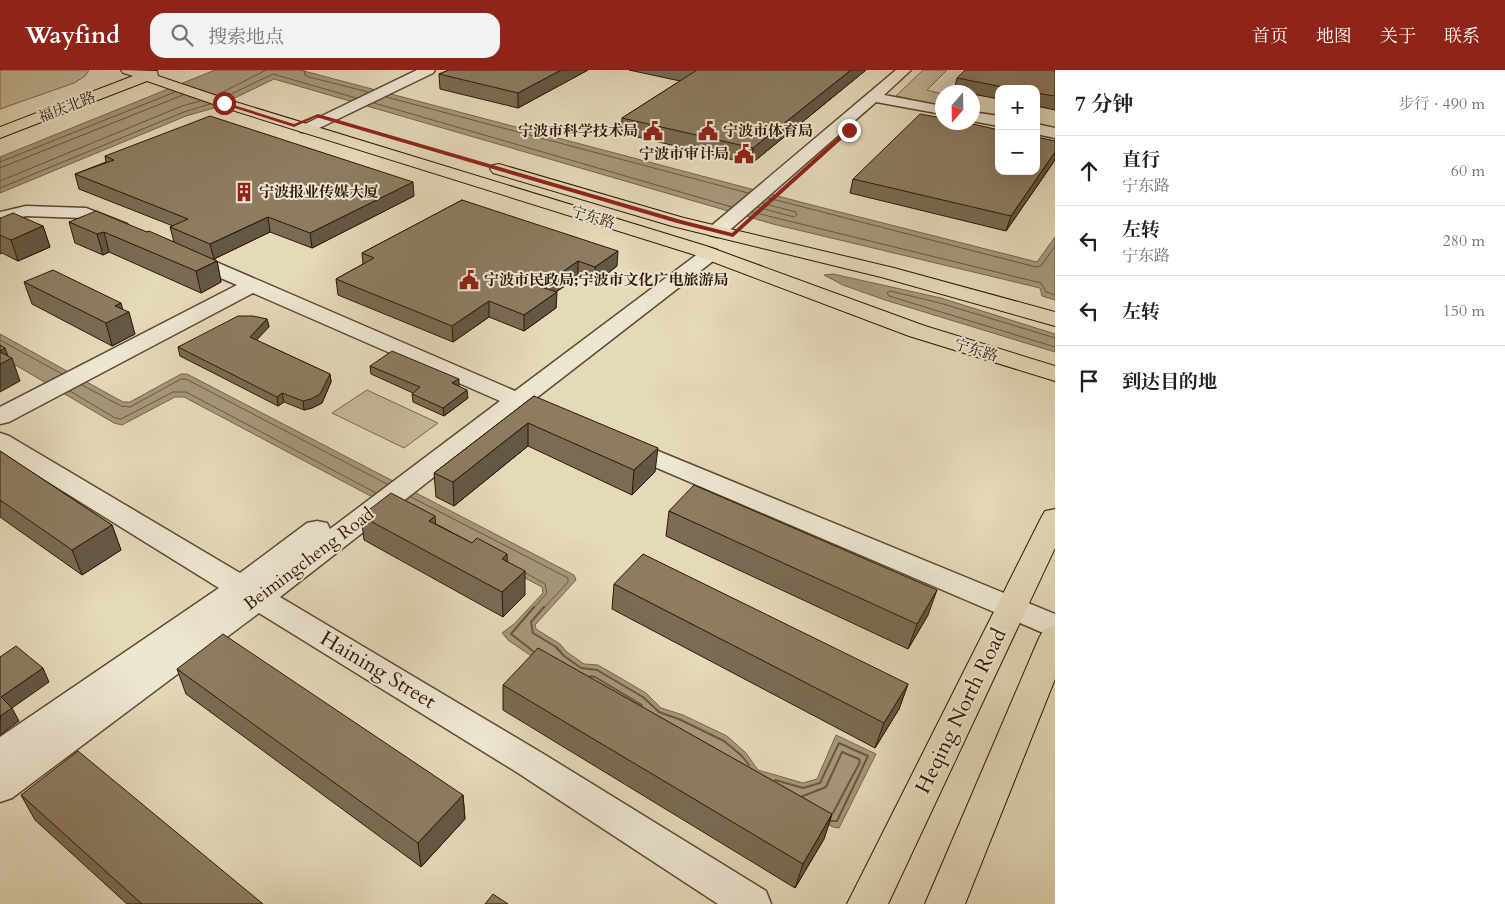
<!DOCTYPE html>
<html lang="zh">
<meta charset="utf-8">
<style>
:root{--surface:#fff;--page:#f2f2f2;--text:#202124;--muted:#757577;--line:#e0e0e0;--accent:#8f2418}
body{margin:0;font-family:Cardo,"Noto Serif SC",serif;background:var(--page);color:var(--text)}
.controls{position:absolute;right:15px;top:15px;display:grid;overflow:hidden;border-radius:10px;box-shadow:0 5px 20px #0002}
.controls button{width:45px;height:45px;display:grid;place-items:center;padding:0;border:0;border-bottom:1px solid var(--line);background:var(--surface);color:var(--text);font:25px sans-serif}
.compass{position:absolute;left:935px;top:15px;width:45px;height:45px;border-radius:50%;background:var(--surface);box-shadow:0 5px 20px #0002;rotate:200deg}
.stop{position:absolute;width:15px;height:15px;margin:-11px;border:4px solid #8f2418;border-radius:50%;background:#fff}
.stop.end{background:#8f2418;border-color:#fff;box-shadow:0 1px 5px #0008}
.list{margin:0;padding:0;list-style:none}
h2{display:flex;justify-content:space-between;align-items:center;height:65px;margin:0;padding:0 20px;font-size:21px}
h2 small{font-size:16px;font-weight:400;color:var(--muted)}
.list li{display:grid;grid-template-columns:32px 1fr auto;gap:15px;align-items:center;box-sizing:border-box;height:70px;padding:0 20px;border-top:1px solid var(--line)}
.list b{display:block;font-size:19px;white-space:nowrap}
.list p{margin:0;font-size:16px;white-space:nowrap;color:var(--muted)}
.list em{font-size:16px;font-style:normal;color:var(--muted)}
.icon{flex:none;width:28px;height:28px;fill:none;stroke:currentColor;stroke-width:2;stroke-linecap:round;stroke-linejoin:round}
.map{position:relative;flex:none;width:1055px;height:834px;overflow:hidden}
header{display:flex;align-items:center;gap:30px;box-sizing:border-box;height:70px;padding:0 25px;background:var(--accent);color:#fff}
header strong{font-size:24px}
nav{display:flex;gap:28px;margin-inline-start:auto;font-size:18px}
.search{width:350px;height:45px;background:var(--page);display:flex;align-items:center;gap:12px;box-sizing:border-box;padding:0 18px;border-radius:15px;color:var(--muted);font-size:19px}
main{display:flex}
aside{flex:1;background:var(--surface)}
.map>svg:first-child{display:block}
.green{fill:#c5b89a;stroke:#7a684f}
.water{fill:#a6977b;stroke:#76644b}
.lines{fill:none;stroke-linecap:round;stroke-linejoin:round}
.shore-far1{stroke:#6a5740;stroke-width:1}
.shore{stroke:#6a5740;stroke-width:2}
.minor-casing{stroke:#5c4831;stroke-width:3}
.major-casing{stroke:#2e1704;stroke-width:2}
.minor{fill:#ede6d2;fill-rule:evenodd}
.major{fill:#e4d9b9;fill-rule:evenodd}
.wall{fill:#796b54;stroke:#2e1704}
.shaded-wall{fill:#635745;stroke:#2e1704}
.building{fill:#8d7c62;stroke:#2e1704}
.route{fill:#8f2418}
.labels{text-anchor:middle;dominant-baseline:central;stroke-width:4;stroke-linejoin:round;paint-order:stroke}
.far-street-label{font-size:15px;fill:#2e1704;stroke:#ede6d2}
.far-poi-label{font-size:15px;font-weight:bold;fill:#2e1704;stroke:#ede6d2;text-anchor:start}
.street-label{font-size:18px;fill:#2e1704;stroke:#ede6d2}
.near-street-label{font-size:21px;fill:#2e1704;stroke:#ede6d2}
</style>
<header>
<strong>Wayfind</strong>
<div class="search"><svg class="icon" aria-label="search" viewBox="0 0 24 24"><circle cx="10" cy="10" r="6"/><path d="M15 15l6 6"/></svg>搜索地点</div>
<nav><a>首页</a><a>地图</a><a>关于</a><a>联系</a></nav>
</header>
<main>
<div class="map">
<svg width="1055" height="834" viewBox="0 0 1055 834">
<rect width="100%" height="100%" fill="#e4d9b9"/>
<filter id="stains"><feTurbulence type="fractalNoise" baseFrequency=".004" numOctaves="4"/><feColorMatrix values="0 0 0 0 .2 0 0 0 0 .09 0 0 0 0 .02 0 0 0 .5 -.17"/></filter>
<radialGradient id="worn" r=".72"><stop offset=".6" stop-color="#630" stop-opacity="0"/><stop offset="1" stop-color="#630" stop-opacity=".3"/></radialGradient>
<!-- green -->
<path class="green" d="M0 0H89L85 6 74 13 0 39Z
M923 0H947L927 20 942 24V36L896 26Z
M367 320 438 353 404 378 332 343Z"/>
<!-- water -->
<path class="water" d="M215 0H300L808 134 1037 192 1055 167V230L1042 226 1040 218 773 154 274 9 214 38 186 46 0 123V87Z
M833 204 941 228 1055 264V282L885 230 843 215 824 205Z
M0 264 123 332H130L181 304H187L574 505 576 510 535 555 536 559 560 574 567 582 584 594 598 595 646 623 661 638 683 645 727 666 746 683 758 700 803 713 817 709 836 665 876 684 839 758 833 757 575 616 508 570 502 563 514 554 543 523 542 517 184 327H175L122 355 114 353 0 286Z"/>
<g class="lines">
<!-- shore-far1 -->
<path class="shore-far1" d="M304 0 305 5 309 7 368 22
M217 25 266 0
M225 27 273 4 356 28
M386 27 748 123
M374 33 732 137
M0 92 175 22
M0 98 183 25
M0 111 182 36 200 31
M0 118 184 42 210 34
M768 128 1036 197 1041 196 1055 176
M757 137 794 147 797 145 796 142 762 133
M752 142 1041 213 1046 222 1055 225
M1055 268 940 233 890 221 887 223 889 226 1055 277
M0 270 62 304
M82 315 121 336 130 337 181 309H186L387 414
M70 321 115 348 121 349 173 322H186L376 423
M411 427 568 508V512L543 539
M526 503 545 514 547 523 533 539"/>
<!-- shore -->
<path class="shore" d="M544 537 531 552 533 563 556 577 564 586 581 598 597 600 643 627 659 642 681 650 724 671 742 686 749 695
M533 581 511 564 534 537
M590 606 595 607 642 635
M775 710 803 718 820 713 839 673 868 686 837 751H831
M803 726 826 717 842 682 859 689 860 692 833 743"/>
<defs>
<path id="minor" d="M417 0H435L433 3 311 62H301L298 59 301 56Z
M896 0H911L884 25 942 36V44L876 32 724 165 717 167 710 165 708 161 710 157Z
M972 42 999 46V56L972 51Z
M1036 54 1055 58V68L1036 64Z
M26 136 86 138 127 154 129 158 127 162 120 164 113 162 83 148 26 146 0 153V142Z
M710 178 717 180 720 184 717 188 535 329 565 342 568 347 565 352C549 356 535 346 520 340L280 527 542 683 766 821 771 834H718L518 703 259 543 12 728 0 732V667L219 518 0 382V363L9 366 240 503 307 453 317 451 327 453 330 459 500 331 253 223 9 352 0 354V337L237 215 179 190 176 186 179 182 186 180 193 182 515 321 703 180Z
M624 367 1055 544V568L615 380 612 375 615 370Z"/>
<path id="major" d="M121 0 157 1 158 6 229 30 706 176 925 256 1055 296V311L909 266 692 184 219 36 147 11 0 68V57L133 6 123 3Z
M499 94 684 148 894 198 1055 242V256L881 207 672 156 493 103 490 99 493 95Z
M1055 439V478L888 834H847L1041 448 1045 441Z
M1055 556V609L965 834H925L1039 568 1044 559Z"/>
</defs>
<!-- minor casing -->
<use href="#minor" class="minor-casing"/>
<!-- major casing -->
<use href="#major" class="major-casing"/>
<!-- minor -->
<use href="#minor" class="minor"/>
<!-- major -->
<use href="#major" class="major"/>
</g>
<!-- wall -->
<path class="wall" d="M449 0H588L518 38 440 19 439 4Z
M629 0H866L751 94 621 63 622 48 680 11Z
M1055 0V40L1036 36V19H999V29L972 24V22H963L954 21 957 8Z
M1055 71V90L1006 161 850 123 853 109Z
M105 86 414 126 312 178 270 162 214 189 217 191 221 212 201 223 109 182 103 185 75 173 69 152 147 162 174 172 170 157 173 156 79 119 75 104 106 92Z
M462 130 617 196 595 213 578 207 556 222V238L524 261 489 247 453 272 338 225 336 209 363 194 362 183Z
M0 148 43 156 50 177 18 191 2 183 0 184Z
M24 212 123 239 135 264 112 276 32 234Z
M267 249 269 257 256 270 330 304 331 312 322 333 312 338 304 340 284 332 278 336 180 286 178 277Z
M370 296 468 328 444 346 413 332 412 324 413 323 371 304Z
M534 326 655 402 632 425 528 376 454 436 436 427 434 403Z
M0 381 112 455 121 480 82 505 0 447Z
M669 441 928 545 908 579 666 466Z
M361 446 436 454 508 492 525 525 503 547 364 470Z
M614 514 908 614 899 639 875 678 612 539Z
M177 599 463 725 465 749 421 797 186 624Z
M503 615 832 744 824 769 795 818 503 640Z
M21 725 263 834H127L35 750Z"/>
<!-- shaded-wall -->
<path class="shaded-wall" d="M561 0H588L518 38V23Z
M851 0H866L751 94 753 78Z
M1055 82V90L1006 161 1011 146Z
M413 112 414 126 312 178 310 163Z
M268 147 270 162 214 189 210 174Z
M43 156 50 177 18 191 11 170Z
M104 162 109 182 103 185 97 164Z
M618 181 617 196 595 213V197Z
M217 191 221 212 201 223 196 201Z
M578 191V207L541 232V217Z
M557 222 556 238 524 261V245Z
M489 231V247L453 272 452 256Z
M121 233 124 244 129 242 135 264 112 276 106 253 115 236Z
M267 249 269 257 251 276 250 267Z
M5 278 9 289 12 288 20 311 0 322V281Z
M330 304 331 312 322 333 312 338 304 340 303 331Z
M459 309V317L452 313Z
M467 320 468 328 444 346 443 338Z
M282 323 284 332 278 336 277 327Z
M528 353V376L454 436 453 412Z
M658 378 655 402 632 425 634 400Z
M435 446 437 470 429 451Z
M112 455 121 480 82 505 72 480Z
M507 484 508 509 502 489Z
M525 501V525L503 547 502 522Z
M937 520 928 545 908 579 917 554Z
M43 598 49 612 12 638 19 651 0 665 1 627Z
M908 614 899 639 875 678 884 653Z
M463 725 465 749 421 797 418 773Z
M832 744 824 769 795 818 803 794Z"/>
<!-- building -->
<path class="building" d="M449 0H561L518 23 439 4Z
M697 0H851L753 78 622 48Z
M965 0H1055V26L1036 23V19H1013L957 8Z
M920 44 942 48V52H964L999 60V101H1036V67L1055 71V82L1011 146 853 109Z
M210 46 413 112 310 163 268 147 210 174 170 157 188 149 75 104 114 90 105 86Z
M462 130 618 181 595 197 578 191 541 217 557 222 524 245 489 231 452 256 336 209 374 188 362 183Z
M96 141 147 162 149 161 217 191 196 201 104 162 97 164 69 152Z
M13 143 43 156 11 170 0 165V148H1Z
M53 200 121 233 115 236 129 242 106 253 24 212Z
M238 246H253L267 249 250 267 330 304 320 324 311 329 303 331 282 323 277 327 178 277Z
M0 275 5 278 0 281Z
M392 281 459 309 452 313 467 320 443 338 412 324 420 317 370 296Z
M0 282 12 288 0 294Z
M534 326 658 378 634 400 528 353 453 412 434 403Z
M0 381 112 455 72 480 0 430Z
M694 415 937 520 917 554 669 441Z
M391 423 435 446 429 451 472 473 477 468 507 484 502 489 525 501 502 522 361 446Z
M643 484 908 614 884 653 614 514Z
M223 564 463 725 418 773 177 599Z
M16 576 43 598 1 627 12 638 0 646V587Z
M538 578 832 744 803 794 503 615Z
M78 681 263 834H142L21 725Z
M493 824 508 834H485Z"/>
<!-- route -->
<path class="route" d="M224 32 294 54 318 44 681 150 732 163 848 58 852 60 733 167 677 153 316 47 294 57 222 34Z"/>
<!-- icons -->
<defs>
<symbol id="civic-bare" viewBox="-9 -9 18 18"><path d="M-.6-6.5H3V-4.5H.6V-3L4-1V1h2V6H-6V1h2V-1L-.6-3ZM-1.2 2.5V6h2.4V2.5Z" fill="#8f2418" stroke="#ede6d2" stroke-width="2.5" paint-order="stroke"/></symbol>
<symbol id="building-bare" viewBox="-9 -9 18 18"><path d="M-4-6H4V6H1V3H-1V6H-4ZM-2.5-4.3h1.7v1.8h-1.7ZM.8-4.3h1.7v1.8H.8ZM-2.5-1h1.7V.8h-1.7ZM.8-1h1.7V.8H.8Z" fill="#8f2418" stroke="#ede6d2" stroke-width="2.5" paint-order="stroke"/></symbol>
</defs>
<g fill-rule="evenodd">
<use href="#civic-bare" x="639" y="47" width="28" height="28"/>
<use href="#civic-bare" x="694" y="47" width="28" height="28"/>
<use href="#civic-bare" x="730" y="70" width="28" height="28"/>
<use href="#building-bare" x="230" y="108" width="28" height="28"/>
<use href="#civic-bare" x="455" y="196" width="28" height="28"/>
</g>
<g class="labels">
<!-- far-street labels -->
<g class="far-street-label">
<text transform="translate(67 37) rotate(-21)">福庆北路</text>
<text transform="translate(593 147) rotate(17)">宁东路</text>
<text transform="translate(976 280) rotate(17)">宁东路</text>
</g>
<!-- far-poi labels -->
<g class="far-poi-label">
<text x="638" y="61" text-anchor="end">宁波市科学技术局</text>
<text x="723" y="61">宁波市体育局</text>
<text x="729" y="84" text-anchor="end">宁波市审计局</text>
<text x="259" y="122">宁波报业传媒大厦</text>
<text x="484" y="210">宁波市民政局;宁波市文化广电旅游局</text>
</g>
<!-- street labels -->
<g class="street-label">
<text transform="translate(309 489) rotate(-37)">Beimingcheng Road</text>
</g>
<!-- near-street labels -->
<g class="near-street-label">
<text transform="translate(378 600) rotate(31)">Haining Street</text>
<text transform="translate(961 641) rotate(-64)">Heqing North Road</text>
</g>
</g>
<rect width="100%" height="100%" filter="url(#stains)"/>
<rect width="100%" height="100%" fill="url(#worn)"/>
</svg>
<div class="controls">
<button>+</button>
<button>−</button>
</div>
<svg class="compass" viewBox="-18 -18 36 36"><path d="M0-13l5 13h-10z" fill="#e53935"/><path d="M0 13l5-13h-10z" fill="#757577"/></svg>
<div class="stop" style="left:224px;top:33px"></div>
<div class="stop end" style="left:849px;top:60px"></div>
</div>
<aside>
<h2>7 分钟<small>步行 · 490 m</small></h2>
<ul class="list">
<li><svg class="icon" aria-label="ahead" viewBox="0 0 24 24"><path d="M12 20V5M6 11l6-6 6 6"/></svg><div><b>直行</b><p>宁东路</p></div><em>60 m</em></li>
<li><svg class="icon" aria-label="left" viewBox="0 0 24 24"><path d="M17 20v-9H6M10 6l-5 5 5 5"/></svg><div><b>左转</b><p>宁东路</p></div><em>280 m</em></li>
<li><svg class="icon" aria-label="left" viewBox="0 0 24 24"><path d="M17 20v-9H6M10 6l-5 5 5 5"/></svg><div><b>左转</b></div><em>150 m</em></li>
<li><svg class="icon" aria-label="arrive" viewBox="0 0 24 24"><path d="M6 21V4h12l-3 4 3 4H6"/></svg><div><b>到达目的地</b></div></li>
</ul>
</aside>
</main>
